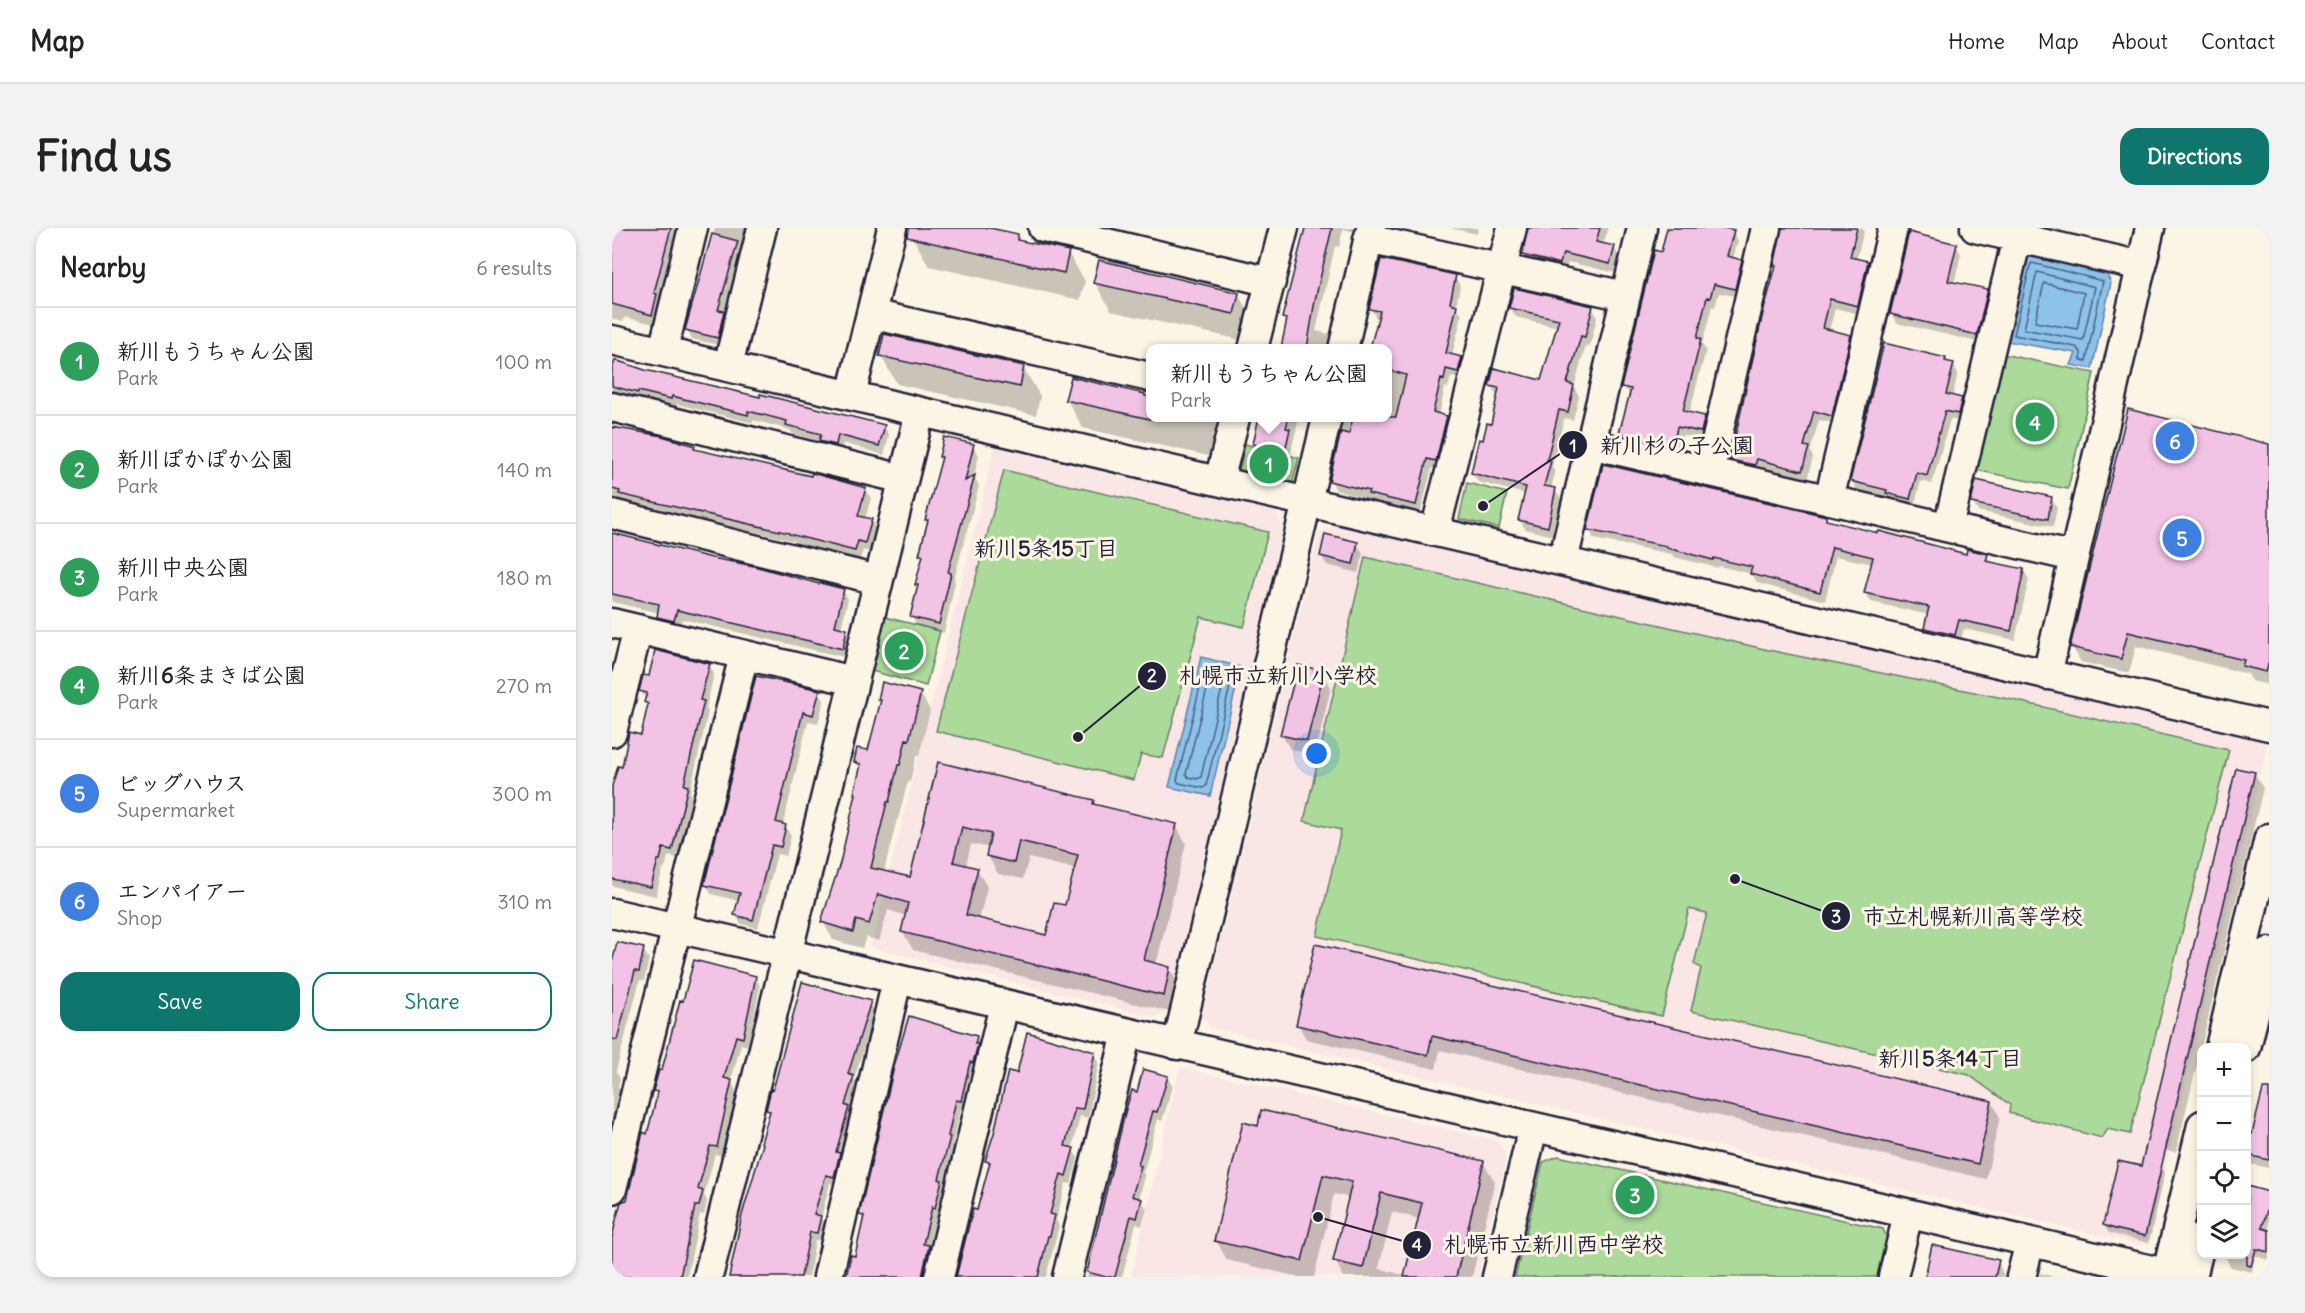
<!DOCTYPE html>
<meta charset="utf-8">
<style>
:root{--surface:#fff;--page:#f2f2f2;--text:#222;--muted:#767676;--line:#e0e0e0;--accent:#0f766e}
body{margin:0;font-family:Delius,"Klee One",sans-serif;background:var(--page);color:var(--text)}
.controls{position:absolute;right:18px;bottom:18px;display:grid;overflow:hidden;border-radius:12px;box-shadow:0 3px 9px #0003}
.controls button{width:54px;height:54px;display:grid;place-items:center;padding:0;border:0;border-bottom:2px solid var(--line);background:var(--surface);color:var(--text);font:30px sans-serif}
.you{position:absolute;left:705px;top:526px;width:21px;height:21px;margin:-15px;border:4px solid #fff;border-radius:50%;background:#1a73e8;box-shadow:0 0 0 9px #1a73e833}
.badge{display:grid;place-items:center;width:39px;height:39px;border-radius:50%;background:var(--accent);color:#fff;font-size:20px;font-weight:700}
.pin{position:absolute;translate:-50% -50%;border:3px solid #fff;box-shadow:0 2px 6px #0006}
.popup{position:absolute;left:534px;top:116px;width:246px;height:78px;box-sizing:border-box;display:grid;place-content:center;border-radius:12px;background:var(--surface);filter:drop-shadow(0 2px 4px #0005);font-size:20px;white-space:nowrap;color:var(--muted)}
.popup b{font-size:22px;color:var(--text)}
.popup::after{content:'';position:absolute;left:50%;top:100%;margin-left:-12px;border:12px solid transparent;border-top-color:var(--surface)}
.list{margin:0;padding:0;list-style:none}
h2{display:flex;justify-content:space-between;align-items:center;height:78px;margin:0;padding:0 24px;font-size:26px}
h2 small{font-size:20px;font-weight:400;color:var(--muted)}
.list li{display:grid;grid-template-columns:39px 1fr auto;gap:18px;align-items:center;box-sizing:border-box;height:108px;padding:0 24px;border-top:2px solid var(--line)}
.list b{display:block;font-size:22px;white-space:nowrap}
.list p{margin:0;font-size:20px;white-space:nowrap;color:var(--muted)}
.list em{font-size:20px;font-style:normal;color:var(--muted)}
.actions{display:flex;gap:12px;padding:18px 24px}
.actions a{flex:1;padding:14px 0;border:2px solid var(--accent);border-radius:18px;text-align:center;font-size:21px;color:var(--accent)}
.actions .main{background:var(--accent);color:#fff}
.icon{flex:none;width:33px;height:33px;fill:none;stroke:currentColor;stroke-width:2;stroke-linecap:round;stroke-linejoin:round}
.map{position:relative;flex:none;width:1657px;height:1049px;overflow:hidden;border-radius:18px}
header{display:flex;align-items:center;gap:36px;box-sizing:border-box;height:84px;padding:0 30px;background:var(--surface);border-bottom:2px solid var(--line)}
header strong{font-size:28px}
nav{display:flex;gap:33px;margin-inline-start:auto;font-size:21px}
.intro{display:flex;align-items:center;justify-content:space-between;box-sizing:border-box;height:144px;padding:0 36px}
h1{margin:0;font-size:42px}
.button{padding:15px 27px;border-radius:18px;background:var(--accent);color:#fff;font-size:21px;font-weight:700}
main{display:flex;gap:36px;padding:0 36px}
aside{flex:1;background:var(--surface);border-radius:18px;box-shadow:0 3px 9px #0003}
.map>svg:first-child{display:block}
.built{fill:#f9e6e5}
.green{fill:#acda9a;stroke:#677e6a;stroke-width:1.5}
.water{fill:#8dc2ea;stroke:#6282a4;stroke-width:1.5}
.shadow{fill:#0003;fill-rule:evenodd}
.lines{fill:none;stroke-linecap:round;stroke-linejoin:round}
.shore{stroke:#4d6281;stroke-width:1.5}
.building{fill:#f3c3e5;stroke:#22223b;stroke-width:1.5;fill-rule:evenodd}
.minor-casing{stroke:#22223b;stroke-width:33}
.path{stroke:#22223b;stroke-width:4;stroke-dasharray:4.5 4.5;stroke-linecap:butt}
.minor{stroke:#fcf5e5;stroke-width:28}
.labels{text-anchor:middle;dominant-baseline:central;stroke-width:6;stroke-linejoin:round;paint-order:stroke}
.neighbourhood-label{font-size:22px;font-weight:bold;fill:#22223b;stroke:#fcf5e5}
.leader{fill:none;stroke:#22223b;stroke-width:2}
.callout-dot{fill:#22223b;stroke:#fcf5e5;stroke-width:2}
.mark-label{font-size:18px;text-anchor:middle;font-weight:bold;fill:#fff}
.callout-label{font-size:22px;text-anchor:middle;font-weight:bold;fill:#22223b;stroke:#fcf5e5;stroke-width:6;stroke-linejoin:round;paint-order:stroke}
</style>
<header>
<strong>Map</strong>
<nav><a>Home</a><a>Map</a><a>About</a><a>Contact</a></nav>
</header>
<div class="intro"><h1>Find us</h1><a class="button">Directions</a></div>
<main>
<aside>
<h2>Nearby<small>6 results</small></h2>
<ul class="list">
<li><span class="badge" style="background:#2e9e5b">1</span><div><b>新川もうちゃん公園</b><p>Park</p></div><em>100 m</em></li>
<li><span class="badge" style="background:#2e9e5b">2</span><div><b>新川ぽかぽか公園</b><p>Park</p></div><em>140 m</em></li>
<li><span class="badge" style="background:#2e9e5b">3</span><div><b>新川中央公園</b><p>Park</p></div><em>180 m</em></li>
<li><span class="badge" style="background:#2e9e5b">4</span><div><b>新川6条まきば公園</b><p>Park</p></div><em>270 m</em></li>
<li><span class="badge" style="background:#3f7fe0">5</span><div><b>ビッグハウス</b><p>Supermarket</p></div><em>300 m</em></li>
<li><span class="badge" style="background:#3f7fe0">6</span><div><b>エンパイアー</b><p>Shop</p></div><em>310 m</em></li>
</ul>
<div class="actions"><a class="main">Save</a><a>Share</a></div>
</aside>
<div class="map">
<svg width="1657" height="1049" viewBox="0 0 1657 1049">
<rect width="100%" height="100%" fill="#fcf5e5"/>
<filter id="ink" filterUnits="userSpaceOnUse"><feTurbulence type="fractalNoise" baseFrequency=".0167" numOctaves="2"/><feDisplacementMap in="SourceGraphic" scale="12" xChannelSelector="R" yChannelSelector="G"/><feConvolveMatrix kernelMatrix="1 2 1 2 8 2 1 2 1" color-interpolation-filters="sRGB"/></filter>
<g filter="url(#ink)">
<!-- built -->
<path class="built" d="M383 219 664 284 671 299 555 783 543 789 259 719Z
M723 297 1656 513 1536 1013 1528 1017 597 799 590 789 707 304Z
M568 839 887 913 894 930 866 1049H519Z"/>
<!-- green -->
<path class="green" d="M1390 126 1482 145 1456 261 1363 242Z
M633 216 687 230 680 257 627 242Z
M392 242 656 304 632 399 589 389 551 530 529 526 522 552 324 503Z
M855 255 895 265 887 300 847 291Z
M753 329 1161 423 1401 472 1617 522 1518 906 1496 901 1490 910 1397 885 1398 877 1357 847 1079 783 1089 740 1082 736 1095 685 1077 681 1050 788 705 708 729 602 692 593Z
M269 388 328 403 314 458 256 442Z
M946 928 1271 1001 1278 1019 1269 1049H903L931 934Z"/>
<!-- water -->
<path class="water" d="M1419 28 1495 47 1499 55 1480 141 1459 137 1464 125 1394 113 1412 34Z
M589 429 629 439 598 568 557 559Z"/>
<!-- shadow -->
<path class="shadow" d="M0 0H67L46 97 13 89 11 94 0 91Z
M103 0H137L112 86 117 94 111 118 80 111 75 102Z
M303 0H371L405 8 409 14 456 25 473 53 468 72 317 38 301 10Z
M695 0H752L748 5 731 1 727 19 723 18 704 103 717 106 722 115 721 121H670L675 96 672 90Z
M838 0H866L865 6Z
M917 0H996L991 17 1002 19 1007 29 1004 45 956 34 953 45 917 36 912 27Z
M1056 0H1123L1122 5 1126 13 1121 31 1129 33 1134 42 1128 69 1107 65 1103 79 1100 78 1090 116 1094 122 1077 186 1092 189 1098 198 1094 213 1070 207 1066 227 1014 214 1008 205 1019 168 1011 158Z
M1171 0H1250L1252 3 1244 32 1255 34 1261 44 1251 87 1223 80 1217 103 1238 108 1243 117 1225 196 1207 192 1198 224 1201 229 1195 252 1150 240 1148 246 1125 241 1119 231 1165 40 1164 38Z
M1403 0H1449L1446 14Z
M1344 17 1349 26 1342 56 1375 62 1380 72 1370 115 1285 95 1279 86Z
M843 49 848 58 844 78 850 87 840 128 849 130 855 139 851 152 839 149 836 160 833 159 827 188 834 189 839 199 829 241 820 240 808 286 724 262 719 253 732 190H776V121H760L767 90H764L759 81Z
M483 55 626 66 642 95 638 114 499 83Z
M980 79 985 89 978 118 974 117 962 159 967 168 961 192 952 190 940 239 943 244 939 261 943 262 949 271 941 308 913 301 908 292 914 266 866 254 860 245 880 198 887 167H884L879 157 930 153 946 99 904 89 898 80Z
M269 128 411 139 428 168 424 187 285 156Z
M1333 132 1335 135 1341 136 1346 145 1340 169 1349 171 1354 180 1351 194 1338 191 1320 256 1309 253 1302 279 1281 273 1279 271 1245 262 1240 253Z
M0 136 272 198 277 207 272 227 231 215 229 226 215 223 209 214 181 206 178 202 141 192V195L65 176 64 179 31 172V174L0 165Z
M534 169 538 170V190H601L614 212 610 231 471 200 455 172Z
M649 190H687L677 232 648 225 643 216Z
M0 198 82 219 83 223 253 261 259 270 253 291 259 292 264 302 258 324 251 322 248 331 184 315 183 313 0 272Z
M1657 217V457L1640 453 1636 446 1524 418 1517 445 1469 434 1460 419Z
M361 218 367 227 362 248 367 258 342 352 343 355 332 405 305 398 300 389 307 360 305 356 312 331 309 326 317 295 315 291 331 232 329 229Z
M1440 271 1445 280 1441 299 1366 283 1360 274Z
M1213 289 1216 294 1355 327H1375L1380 336 1411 342 1417 351 1403 412 1352 401 1348 415 1319 409 1314 399 1317 387 1259 374 1253 365 1260 336 1224 328 1213 373 1145 355 1140 346 1107 338 1106 340 1062 329 1060 326 982 311 977 301Z
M0 306 208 358 231 362 236 371 229 401 234 402 240 412 236 430 70 391 67 402 52 398 47 389 48 385 0 374Z
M745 316 751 325 746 345 715 337 709 327Z
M97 437 102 446 94 480 96 484 78 564 80 568 65 630 56 628 53 641 51 640 44 668 0 658V577L11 541 31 509 37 479 29 463 38 450Z
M711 445 719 459 703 527 678 521 670 507Z
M145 450 207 463 212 473 206 495 196 493 171 597 179 607 174 628 165 626 146 700 129 696 124 687 127 673 99 666 94 657Z
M308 465 318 482 307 528H304L298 554 296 553 286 591H285L272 644 299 651 327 536 481 574 484 578 564 597 574 615 544 737 557 740 568 758 562 785 301 722 291 704 295 688 276 682 267 713 254 709 250 720 221 712 211 694 229 635 245 569 243 566 249 543 244 534 257 524 269 476 267 471ZM359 616 378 620 376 628 386 646 411 651 417 630 464 641 454 679 435 708 367 692 375 659 365 641 354 638Z
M1642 545 1651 560 1564 924 1547 921Z
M704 717 1380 874 1388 889 1374 951 828 822 824 841 694 811 686 796Z
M31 722 37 731 32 753 28 752 4 843 8 850 6 858 13 868 0 906V742Z
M143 749 148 758 136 818 129 816 119 853 124 863 110 928 103 926 92 967 95 973 92 987 88 986 75 1049H0V1015L11 975 17 966 36 907 46 868 43 862 51 844Z
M258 775 263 784 242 851 246 858 238 884 241 889 227 957 218 955 209 990 213 998 210 1013 203 1012 197 1049H119L152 917 158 887 156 881Z
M364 809 370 818 354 882 349 881 340 917 342 920 332 958 335 962 328 988 325 987 317 1019 322 1028 317 1049H234L244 1029 252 993 249 987Z
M482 825 487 834 476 890 468 888 460 921 466 930 459 956 454 955 444 992 447 998 434 1049H346L378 939 374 933 406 847Z
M555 849 561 859 550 893 546 891 531 945 533 948 527 971 529 972 535 981 530 998 524 996 510 1049H475L489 986 526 866Z
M1657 875V940L1638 936 1634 929 1637 906 1641 907Z
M647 899 871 934 883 954 860 1049H732L723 1033 738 970 722 966 702 1049H687L615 1032 604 1012ZM780 984 808 991 794 1048 767 1040Z
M1549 937 1553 945 1537 1015 1497 1005 1492 997 1530 940Z
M1634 960 1657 966V1032L1643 1028 1640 1044 1619 1039 1613 1029 1614 1026H1634Z
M1386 1033 1392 1049H1314Z
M1428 1045 1442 1049H1427Z"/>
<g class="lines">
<!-- shore -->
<path class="shore" d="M1420 35 1491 53 1474 133 1469 132V124L1464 119 1402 107 1418 38Z
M1425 44 1483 59 1471 112 1412 101Z
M1432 55 1472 65 1465 101 1423 94Z
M596 437 619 443 621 446 594 558 591 560 567 555 565 552 593 439Z
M601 446 610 449 612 452 589 549 585 551 576 549 574 546 598 449Z"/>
</g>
<!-- building -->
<path class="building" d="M0 0H59L42 65 45 66 40 87 0 76Z
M296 0H378L406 6 405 12 457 23 452 45 295 9Z
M693 0H720L703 72 695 120H669L675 91 670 90Z
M916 0H988L984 14 1003 18 998 36 951 25 948 36 910 27Z
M1055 0H1112L1122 2 1115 28 1130 32 1123 61 1102 56 1098 70 1095 69 1085 110 1089 111 1071 183 1093 188 1089 204 1065 199 1061 218 1007 205 1019 161 1009 159 1042 22 1049 24Z
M1170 0H1245L1238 29 1256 33 1246 78 1218 71 1211 100 1239 107 1220 188 1202 183 1192 218 1197 219 1190 243 1145 231 1143 237 1118 232 1151 85 1164 38H1162Z
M1297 4 1345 16 1336 53 1376 61 1365 107 1278 86Z
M100 6 126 13 106 82 112 83 106 110 73 102Z
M769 31 844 47 838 75 845 77 834 125 850 129 846 144 834 141 832 152 829 151 821 184 835 188 824 233 815 231 804 277 756 266 757 263 717 253 729 204 737 206 741 189H784L794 147 776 142V120H758L768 83 757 81Z
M487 32 627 65 622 86 481 55Z
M902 60 981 78 973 109 969 108 955 155 962 157 956 184 947 182 935 232 939 233 932 258 944 260 936 299 906 292 914 259 859 245 867 211 871 212 875 195 879 196 887 160 877 158 882 140 929 152 947 91 897 80Z
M272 106 412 138 408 159 267 128Z
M1272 115 1334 130 1333 133 1342 135 1334 166 1350 170 1346 186 1333 183 1315 248 1305 245 1298 271 1274 265 1275 262 1238 253Z
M3 132 33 142 148 169V166L273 197 267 218 226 207 224 217 207 213 209 206 174 197 175 193 136 183V187L60 168 59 171 26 163V165L0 158V142Z
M459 149 533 166V168L538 169V191L453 172Z
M1516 181 1657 216V433L1654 444 1630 438 1632 432 1516 404 1509 431 1458 419Z
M647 189H677L674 200 678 201 673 223 641 216Z
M0 199 50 208 83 218 82 221 199 248 200 245 254 260 246 288 260 291 253 315 246 313 243 323 177 306V305L7 266 8 263 0 261Z
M332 209 362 216 353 253 363 247 336 344 339 345 327 396 298 389 306 357H303L311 327H307L316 292H313L330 229H327Z
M991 236 1214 288V292L1266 305 1267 303 1354 326 1355 321 1376 326 1374 333 1412 341 1399 403 1347 392 1343 407 1312 400 1317 379 1252 365 1261 329 1220 319 1208 364 1138 346 1140 339 1102 330 1101 332 1055 320V318L975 302Z
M1364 252 1440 269 1436 291 1359 275Z
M0 305 100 330 142 338 207 356 208 355 232 361 223 398 235 401 231 421 65 382 62 393 45 389 47 376 0 366Z
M713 306 746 314 741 336 708 328Z
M43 422 98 436 88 472 92 473 72 557 76 558 60 622 51 620 48 632H46L39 659 0 651V558L6 538 10 539 17 504 29 507 36 476 32 474 35 465 27 463 31 447 37 448Z
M686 437 712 443 695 513 668 507Z
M144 448 208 462 201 487 191 484 164 594 174 597 169 619 160 617 141 692 122 687 128 665 92 657Z
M270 454 309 464 297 512 294 511 288 537H286L277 574H275L259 640 298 649 326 534 482 572 481 576 565 596 532 732 558 739 552 768 289 704 296 675 266 666 257 696 244 692 241 704 209 694 228 635 244 566H242L249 536 242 534 245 520 256 522 269 472H266ZM350 599 379 606 374 628 402 635 407 613 466 627 453 677 442 675 434 707 354 687 366 640 341 634Z
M1624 540 1643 544 1533 1008 1503 1001 1491 997 1506 933 1529 938Z
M5 714 32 720 27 744 23 743 5 812 0 811V735Z
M703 716 1380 873 1366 936 820 808 816 827 684 797Z
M82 732 144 748 131 810 124 808 112 850 120 852 105 919 98 918 86 961 91 963 87 978H83L68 1049H0V1010L4 992 9 974 15 972 31 904 35 906 46 864 41 863 47 842H50L68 772 71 773Z
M190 754 259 773 236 846 242 848 233 877 237 879 224 924 228 925 222 949 214 947 202 986 209 988 205 1005 198 1004 189 1049H117L130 987 151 916 149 915 158 883 154 882 159 861 161 862Z
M297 788 365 808 363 816H366L361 835 358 834 349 873 344 872 336 908 338 909 327 951 330 952 323 980 320 979 311 1016 317 1017 310 1049H234L239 1027 243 1028 252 988 247 987 283 835Z
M415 804 483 824 471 881 463 880 453 918 462 920 454 948 449 946 438 986 443 987 438 1008H436L426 1049H344L361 981 365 982 378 934 373 933 382 905 396 843 405 845Z
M531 841 556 848 545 884 541 883 526 937 529 938 520 968 530 971 525 990 519 988 503 1049H494L475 1044 514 881 520 862 525 864Z
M1651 861H1657V932L1635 927V904L1640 906Z
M649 882 872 933 844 1049H792L810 975 769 965 751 1040 721 1033 740 954 711 947 690 1033 602 1013 631 894 646 898Z
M1635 958 1657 964V975L1650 1000 1657 1002V1024L1644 1021 1639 1038 1635 1037Z
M1320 1017 1387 1032 1383 1049H1313Z"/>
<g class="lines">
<defs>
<path id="minor" d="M431 0 659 54
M1363 0 1530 38
M756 11 1013 68
M259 86 538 149
M0 112 1657 498
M641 121 672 0
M731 121 759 0
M51 123 81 0
M116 138 150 0
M239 167 280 0
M0 179 291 251
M979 216 1462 329
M1097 244 1154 0
M607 253 623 190
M1217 272 1281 0
M0 286 266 352
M1336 299 1405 10
M823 303 900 0
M951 333 1030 0
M0 395 241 453
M1435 447 1538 0
M0 504 26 401
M0 685 1570 1049
M565 817 715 190
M1608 820 1657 610
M1634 820 1657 724
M0 961 132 427
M96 1049 308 184
M216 1049 285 752
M327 1049 392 777
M455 1049 515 805
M885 1049 921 900
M1281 1049 1296 986
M1409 1049 1418 1014
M1554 1049 1590 897
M1580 1049 1590 1009"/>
</defs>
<!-- minor casing -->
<use href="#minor" class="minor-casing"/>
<!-- path -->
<path class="path" d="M643 239 645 232 674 239 673 246"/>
<!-- minor -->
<use href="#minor" class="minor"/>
</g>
</g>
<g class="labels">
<!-- neighbourhood labels -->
<g class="neighbourhood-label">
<text x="434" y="320">新川5条15丁目</text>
<text x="1338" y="830">新川5条14丁目</text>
</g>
</g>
<!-- callouts -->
<path class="leader" d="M871 278L961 217M466 509L540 448M1123 651L1224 688M706 989L805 1017"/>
<g class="callout-dot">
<circle cx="871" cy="278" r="6"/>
<circle cx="466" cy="509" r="6"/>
<circle cx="1123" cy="651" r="6"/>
<circle cx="706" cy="989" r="6"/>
<circle cx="961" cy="217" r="15"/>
<circle cx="540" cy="448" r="15"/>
<circle cx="1224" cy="688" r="15"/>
<circle cx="805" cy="1017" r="15"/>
</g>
<g class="mark-label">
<text x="961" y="224">1</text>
<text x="540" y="454">2</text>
<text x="1224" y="695">3</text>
<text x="805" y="1023">4</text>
</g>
<g class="callout-label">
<text x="1065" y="225">新川杉の子公園</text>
<text x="666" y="455">札幌市立新川小学校</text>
<text x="1361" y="696">市立札幌新川高等学校</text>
<text x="942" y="1024">札幌市立新川西中学校</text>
</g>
</svg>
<div class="controls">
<button>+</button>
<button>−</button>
<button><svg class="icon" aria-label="locate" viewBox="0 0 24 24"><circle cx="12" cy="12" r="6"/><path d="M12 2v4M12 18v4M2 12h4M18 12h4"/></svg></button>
<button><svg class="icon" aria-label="layers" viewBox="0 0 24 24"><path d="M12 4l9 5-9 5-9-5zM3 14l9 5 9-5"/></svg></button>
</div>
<div class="you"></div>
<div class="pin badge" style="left:657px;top:236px;background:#2e9e5b">1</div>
<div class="popup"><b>新川もうちゃん公園</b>Park</div>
<div class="pin badge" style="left:292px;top:423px;background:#2e9e5b">2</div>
<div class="pin badge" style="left:1023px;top:967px;background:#2e9e5b">3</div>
<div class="pin badge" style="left:1423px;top:194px;background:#2e9e5b">4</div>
<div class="pin badge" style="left:1570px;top:310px;background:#3f7fe0">5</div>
<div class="pin badge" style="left:1563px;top:213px;background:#3f7fe0">6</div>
</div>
</main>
